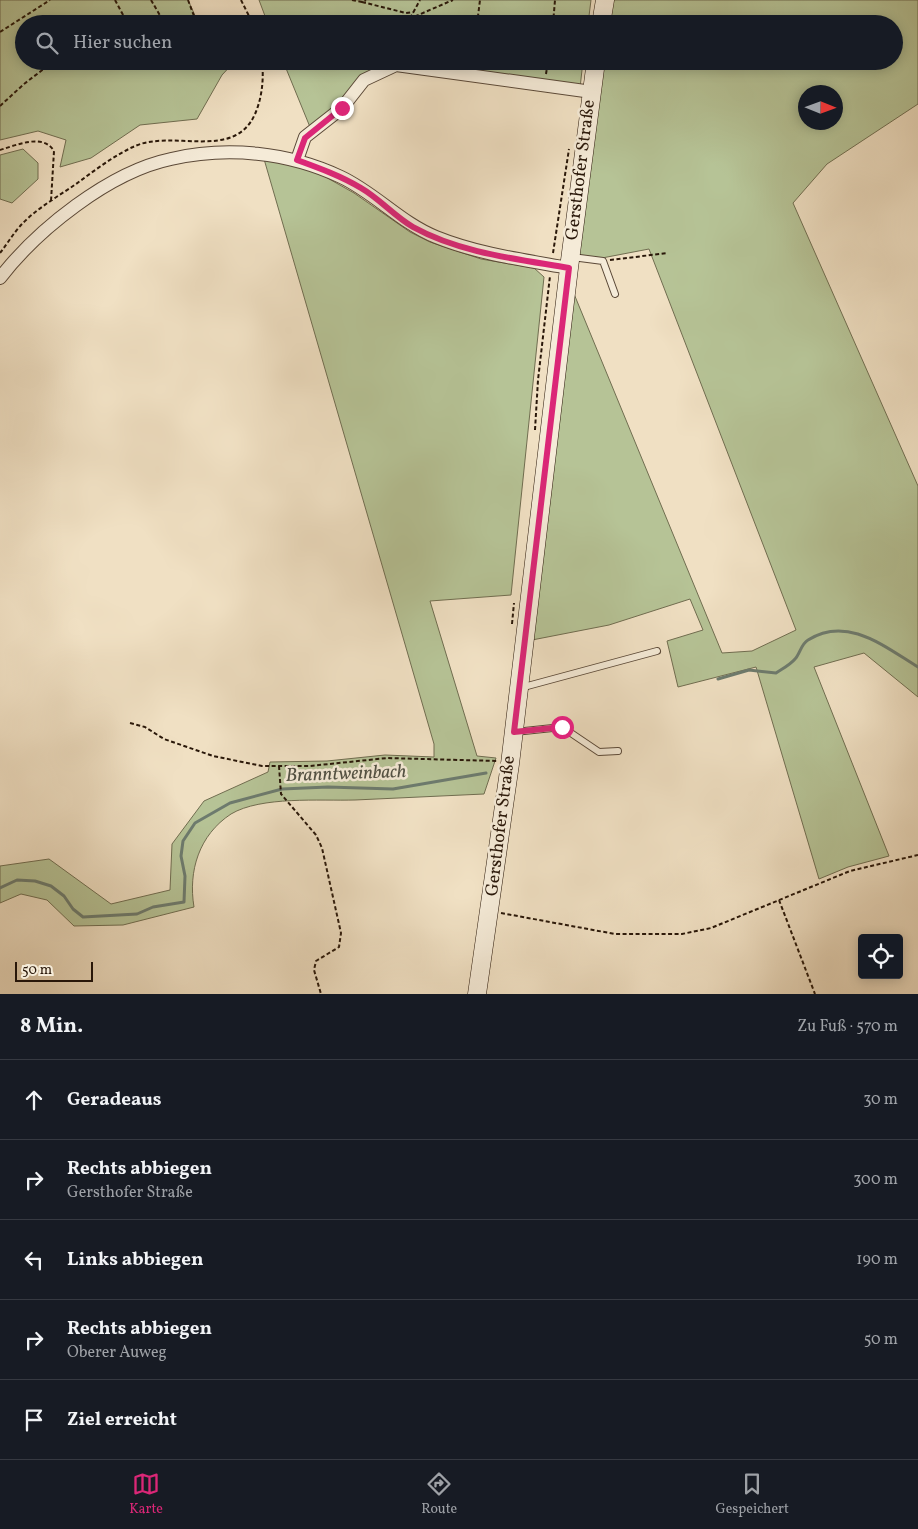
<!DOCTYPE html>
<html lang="de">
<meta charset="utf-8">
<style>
:root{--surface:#171b24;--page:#242831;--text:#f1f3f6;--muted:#9ea1a6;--line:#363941;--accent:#db2777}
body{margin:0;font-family:Vollkorn,serif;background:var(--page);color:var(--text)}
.controls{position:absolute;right:15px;bottom:15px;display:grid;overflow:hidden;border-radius:5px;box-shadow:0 2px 12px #0003}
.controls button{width:45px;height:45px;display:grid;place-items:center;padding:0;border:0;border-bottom:1px solid var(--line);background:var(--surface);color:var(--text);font:25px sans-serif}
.compass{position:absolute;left:798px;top:85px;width:45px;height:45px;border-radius:50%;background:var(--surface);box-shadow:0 2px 12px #0003;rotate:91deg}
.scale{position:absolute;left:15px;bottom:12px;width:78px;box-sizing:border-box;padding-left:5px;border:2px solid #291709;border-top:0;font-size:14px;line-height:18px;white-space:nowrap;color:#291709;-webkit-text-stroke:4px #f5ebd8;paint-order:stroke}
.stop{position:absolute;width:15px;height:15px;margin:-11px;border:4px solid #db2777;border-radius:50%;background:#fff}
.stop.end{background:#db2777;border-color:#fff;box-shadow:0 1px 5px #0008}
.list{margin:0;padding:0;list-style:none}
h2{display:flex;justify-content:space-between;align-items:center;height:65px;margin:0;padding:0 20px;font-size:21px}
h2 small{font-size:16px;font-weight:400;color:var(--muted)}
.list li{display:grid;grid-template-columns:32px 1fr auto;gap:15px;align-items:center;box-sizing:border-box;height:80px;padding:0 20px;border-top:1px solid var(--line)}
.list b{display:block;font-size:19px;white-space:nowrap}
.list p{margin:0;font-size:16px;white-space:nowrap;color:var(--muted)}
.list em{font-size:16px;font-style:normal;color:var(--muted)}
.icon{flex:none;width:28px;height:28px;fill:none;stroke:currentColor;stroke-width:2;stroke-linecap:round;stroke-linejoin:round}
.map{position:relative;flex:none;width:918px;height:994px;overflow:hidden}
.search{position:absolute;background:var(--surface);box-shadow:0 2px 12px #0003;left:15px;right:15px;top:15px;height:55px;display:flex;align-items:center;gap:12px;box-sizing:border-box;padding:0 18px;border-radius:28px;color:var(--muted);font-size:19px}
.sheet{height:465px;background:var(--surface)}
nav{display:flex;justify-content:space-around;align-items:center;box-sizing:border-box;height:70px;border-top:1px solid var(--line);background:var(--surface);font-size:14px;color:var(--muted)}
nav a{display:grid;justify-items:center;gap:2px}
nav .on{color:var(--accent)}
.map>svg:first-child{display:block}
.green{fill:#b6c396;stroke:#706d50;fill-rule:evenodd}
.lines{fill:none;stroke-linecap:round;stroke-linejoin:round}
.stream{stroke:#6d7b6e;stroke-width:3}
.lane-casing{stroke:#5b4938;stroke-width:8}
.street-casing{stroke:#5b4938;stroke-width:14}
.secondary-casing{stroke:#291709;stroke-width:19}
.path{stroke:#291709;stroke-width:2;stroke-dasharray:4 2.5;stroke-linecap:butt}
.lane{stroke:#f5ebd8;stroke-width:6}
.street{stroke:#f5ebd8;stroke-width:12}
.secondary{stroke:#f5ebd8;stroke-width:18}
.route{stroke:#db2777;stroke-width:6}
.labels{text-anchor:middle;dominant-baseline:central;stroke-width:5;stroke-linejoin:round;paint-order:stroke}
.street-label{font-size:18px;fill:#291709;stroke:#f5ebd8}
.water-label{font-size:19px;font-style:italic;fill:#515144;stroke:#f5ebd8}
</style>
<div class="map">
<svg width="918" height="994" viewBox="0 0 918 994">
<rect width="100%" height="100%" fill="#f0e0c3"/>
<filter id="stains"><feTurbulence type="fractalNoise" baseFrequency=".004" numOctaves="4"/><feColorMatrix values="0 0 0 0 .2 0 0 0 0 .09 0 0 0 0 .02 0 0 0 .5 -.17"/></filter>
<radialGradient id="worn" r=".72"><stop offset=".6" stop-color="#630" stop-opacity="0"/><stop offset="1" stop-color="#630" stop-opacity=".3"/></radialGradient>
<!-- green -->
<path class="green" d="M0 0H188L197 20V24H24V61H235L222 75 197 119 140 125 91 158 60 167 66 140 38 131 0 140Z
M259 0H591L588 24H268Z
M613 0H918V104L827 164 793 203 918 486V697L864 653 814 667 889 856 848 867 819 879 756 667 678 687 667 641 703 630 690 599 609 625 532 640 572 289 722 653 752 651 796 630 649 249 602 258 579 255 604 61H894V24H609ZM806 92H836V122H806Z
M283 61H583L580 88 390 63 339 107 310 127Z
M23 149 38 163V179L12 203 0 199V155Z
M264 159 315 171 354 193 410 232 430 242 481 259 534 268 544 277 511 595 430 601 477 756 496 758 484 794C441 796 398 798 355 800 320 801 261 796 231 814 199 835 188 871 194 907L123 925 74 926 47 900 21 894 0 903V866L49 859 111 904 170 890 172 844 204 801 268 772 270 762 327 761 385 755 434 757V744Z"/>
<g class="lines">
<!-- stream -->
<path class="stream" d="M718 679 749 670 776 673C782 669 790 665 795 659 800 654 801 644 808 640 847 615 885 647 918 667
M0 888 17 880 35 881 51 886 64 896 73 909 83 917 137 914 153 907 184 902 185 876 181 856 183 841 195 823 230 803 282 789 328 787 393 789 486 773"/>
<defs>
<path id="lane" d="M572 257 603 261 615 294
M520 688 657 651
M515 732 562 727 599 752 618 751"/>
<path id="street" d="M297 160 305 137 342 108 364 80 396 65 592 92
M0 278C37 230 109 172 171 159 227 146 288 152 341 177 375 193 401 223 436 237 478 254 524 260 569 268"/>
<path id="secondary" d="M601 24 605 0
M477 994 510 764 569 268 596 61"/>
</defs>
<!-- lane casing -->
<use href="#lane" class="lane-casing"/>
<!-- street casing -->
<use href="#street" class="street-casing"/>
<!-- secondary casing -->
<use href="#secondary" class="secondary-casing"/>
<!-- path -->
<path class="path" d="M115 0 128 24
M151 0 165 24
M188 0 197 24
M241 0 253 24
M352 0 362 2 366 0
M362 2 406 13 414 12
M409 19 453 0
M111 24 122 17
M407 24 420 0
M477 24 480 0
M553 24 555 0
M0 32 50 0
M546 74 548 61
M0 106 24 84 54 61
M0 150C17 145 43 133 54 151L51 201
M0 253C7 244 13 234 21 225 36 209 57 197 76 184 94 171 113 156 133 147 171 128 234 162 255 114 262 98 264 79 262 61
M553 253 569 149
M610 260 668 253
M535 430 538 380 550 276
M512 624 514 603
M130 723 145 727 164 739 213 756 262 766H310L387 758 497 761
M279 766 281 794 316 835 322 848 341 933 339 947 316 961 314 970 321 994
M779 900 815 994
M501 913 615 934H682L711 928 850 871 918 855"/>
<!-- lane -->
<use href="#lane" class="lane"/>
<!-- street -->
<use href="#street" class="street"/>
<!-- secondary -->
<use href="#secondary" class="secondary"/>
</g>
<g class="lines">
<!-- route -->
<path class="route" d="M342 108 305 138 297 160C319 168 341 176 361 188 380 199 394 216 413 227 460 253 517 259 569 268L514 732 562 727"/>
</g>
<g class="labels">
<!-- street labels -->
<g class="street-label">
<text transform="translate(581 170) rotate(-83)">Gersthofer Straße</text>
<text transform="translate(501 826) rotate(-83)">Gersthofer Straße</text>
</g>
<!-- water labels -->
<g class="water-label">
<text transform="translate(346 774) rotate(-2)">Branntweinbach</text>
</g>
</g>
<rect width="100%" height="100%" filter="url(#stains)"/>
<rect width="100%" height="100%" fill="url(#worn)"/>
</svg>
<div class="controls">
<button><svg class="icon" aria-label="locate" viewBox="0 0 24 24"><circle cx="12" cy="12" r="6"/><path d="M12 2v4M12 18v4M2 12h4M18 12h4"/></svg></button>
</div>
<svg class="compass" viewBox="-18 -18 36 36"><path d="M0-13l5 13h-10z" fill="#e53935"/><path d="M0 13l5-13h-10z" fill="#9ea1a6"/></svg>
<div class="scale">50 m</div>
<div class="stop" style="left:562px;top:727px"></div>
<div class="stop end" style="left:342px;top:108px"></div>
<div class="search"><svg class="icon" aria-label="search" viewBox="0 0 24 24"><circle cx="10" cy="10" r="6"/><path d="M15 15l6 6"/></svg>Hier suchen</div>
</div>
<section class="sheet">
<h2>8 Min.<small>Zu Fuß · 570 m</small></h2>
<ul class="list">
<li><svg class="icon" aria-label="ahead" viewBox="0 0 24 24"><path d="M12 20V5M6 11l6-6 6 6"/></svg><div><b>Geradeaus</b></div><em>30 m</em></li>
<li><svg class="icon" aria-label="right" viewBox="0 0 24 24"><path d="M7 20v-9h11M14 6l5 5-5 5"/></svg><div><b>Rechts abbiegen</b><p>Gersthofer Straße</p></div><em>300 m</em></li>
<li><svg class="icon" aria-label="left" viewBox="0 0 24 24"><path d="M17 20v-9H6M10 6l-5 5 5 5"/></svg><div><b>Links abbiegen</b></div><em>190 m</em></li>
<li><svg class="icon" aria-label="right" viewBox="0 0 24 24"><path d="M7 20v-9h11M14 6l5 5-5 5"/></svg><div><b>Rechts abbiegen</b><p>Oberer Auweg</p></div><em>50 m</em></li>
<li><svg class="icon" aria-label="arrive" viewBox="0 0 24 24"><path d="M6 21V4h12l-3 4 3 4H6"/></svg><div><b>Ziel erreicht</b></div></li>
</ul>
</section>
<nav>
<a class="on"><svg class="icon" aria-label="map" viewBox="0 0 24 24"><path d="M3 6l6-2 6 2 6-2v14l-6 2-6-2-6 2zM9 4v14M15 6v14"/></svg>Karte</a>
<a><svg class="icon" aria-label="directions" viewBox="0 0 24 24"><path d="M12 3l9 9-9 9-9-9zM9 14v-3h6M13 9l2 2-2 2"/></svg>Route</a>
<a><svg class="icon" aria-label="saved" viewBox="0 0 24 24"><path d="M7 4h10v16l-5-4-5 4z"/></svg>Gespeichert</a>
</nav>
